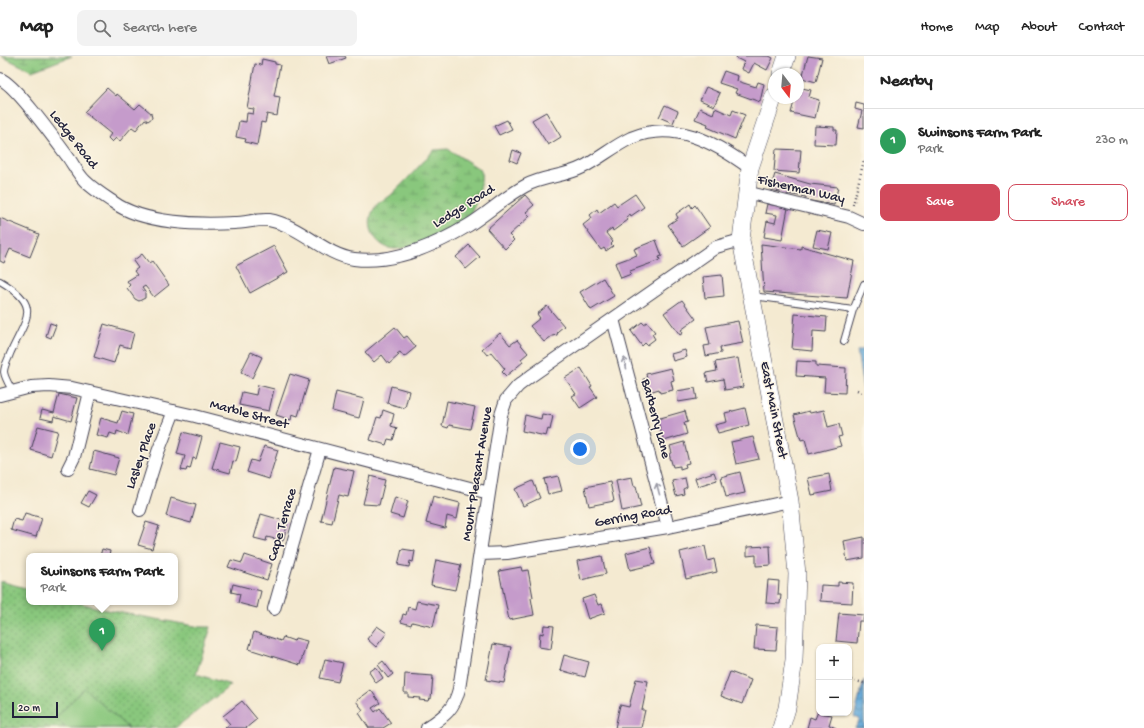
<!DOCTYPE html>
<meta charset="utf-8">
<style>
:root{--surface:#fff;--page:#f2f2f2;--text:#222;--muted:#767676;--line:#e0e0e0;--accent:#d1495b}
body{margin:0;font-family:"Gochi Hand",sans-serif;background:var(--page);color:var(--text)}
.controls{position:absolute;right:12px;bottom:12px;display:grid;overflow:hidden;border-radius:8px;box-shadow:0 1px 3px #0004}
.controls button{width:36px;height:36px;display:grid;place-items:center;padding:0;border:0;border-bottom:1px solid var(--line);background:var(--surface);color:var(--text);font:20px sans-serif}
.compass{position:absolute;left:768px;top:12px;width:36px;height:36px;border-radius:50%;background:var(--surface);box-shadow:0 1px 3px #0004;rotate:164deg}
.scale{position:absolute;left:12px;bottom:10px;width:46px;box-sizing:border-box;padding-left:4px;border:2px solid #22223b;border-top:0;font-size:11px;line-height:14px;white-space:nowrap;color:#22223b;-webkit-text-stroke:3px #fcf5e5;paint-order:stroke}
.you{position:absolute;left:580px;top:393px;width:14px;height:14px;margin:-10px;border:3px solid #fff;border-radius:50%;background:#1a73e8;box-shadow:0 0 0 6px #1a73e833}
.badge{display:grid;place-items:center;width:26px;height:26px;border-radius:50%;background:var(--accent);color:#fff;font-size:13px;font-weight:700}
.pin{position:absolute;translate:-50% -33px;filter:drop-shadow(0 1px 2px #0008)}
.pin::after{content:'';position:absolute;top:21px;width:14px;height:12px;background:inherit;clip-path:polygon(0 0,100% 0,50% 100%)}
.popup{position:absolute;left:26px;top:497px;width:152px;height:52px;box-sizing:border-box;display:grid;place-content:center;border-radius:8px;background:var(--surface);filter:drop-shadow(0 1px 3px #0005);font-size:13px;white-space:nowrap;color:var(--muted)}
.popup b{font-size:15px;color:var(--text)}
.popup::after{content:'';position:absolute;left:50%;top:100%;margin-left:-8px;border:8px solid transparent;border-top-color:var(--surface)}
.list{margin:0;padding:0;list-style:none}
h2{display:flex;justify-content:space-between;align-items:center;height:52px;margin:0;padding:0 16px;font-size:17px}
h2 small{font-size:13px;font-weight:400;color:var(--muted)}
.list li{display:grid;grid-template-columns:26px 1fr auto;gap:12px;align-items:center;box-sizing:border-box;height:64px;padding:0 16px;border-top:1px solid var(--line)}
.list b{display:block;font-size:15px;white-space:nowrap}
.list p{margin:0;font-size:13px;white-space:nowrap;color:var(--muted)}
.list em{font-size:13px;font-style:normal;color:var(--muted)}
.actions{display:flex;gap:8px;padding:12px 16px}
.actions a{flex:1;padding:9px 0;border:1px solid var(--accent);border-radius:8px;text-align:center;font-size:14px;color:var(--accent)}
.actions .main{background:var(--accent);color:#fff}
.icon{flex:none;width:22px;height:22px;fill:none;stroke:currentColor;stroke-width:2;stroke-linecap:round;stroke-linejoin:round}
.map{position:relative;flex:none;width:864px;height:672px;overflow:hidden}
header{display:flex;align-items:center;gap:24px;box-sizing:border-box;height:56px;padding:0 20px;background:var(--surface);border-bottom:1px solid var(--line)}
header strong{font-size:19px}
nav{display:flex;gap:22px;margin-inline-start:auto;font-size:14px}
.search{width:280px;height:36px;background:var(--page);display:flex;align-items:center;gap:10px;box-sizing:border-box;padding:0 14px;border-radius:8px;color:var(--muted);font-size:15px}
main{display:flex}
aside{flex:1;background:var(--surface)}
.map>svg:first-child{display:block}
.wetland{fill:url(#wetland-marsh);stroke:#56745c}
.park{fill:url(#park-dots);stroke:#56745c}
.pitch{fill:#89c77d;stroke:#56745c}
.water{fill:url(#water-waves);stroke:#42668a}
.building{fill:#c59bcb}
.lines{fill:none;stroke-linecap:round;stroke-linejoin:round}
.lane-casing{stroke:#424052;stroke-width:8}
.street-casing{stroke:#424052;stroke-width:14}
.secondary-casing{stroke:#424052;stroke-width:18}
.path{stroke:#424052;stroke-width:2.5;stroke-dasharray:1 3;stroke-linecap:butt}
.lane{stroke:#fff;stroke-width:6}
.street{stroke:#fff;stroke-width:12}
.secondary{stroke:#fff;stroke-width:17}
.oneway{stroke:#9c9ca7}
.labels{text-anchor:middle;dominant-baseline:central;stroke-width:3;stroke-linejoin:round;paint-order:stroke}
.street-label{font-size:14px;fill:#22223b;stroke:#fcf5e5}
</style>
<header>
<strong>Map</strong>
<div class="search"><svg class="icon" aria-label="search" viewBox="0 0 24 24"><circle cx="10" cy="10" r="6"/><path d="M15 15l6 6"/></svg>Search here</div>
<nav><a>Home</a><a>Map</a><a>About</a><a>Contact</a></nav>
</header>
<main>
<div class="map">
<svg width="864" height="672" viewBox="0 0 864 672">
<defs>
<pattern id="wetland-marsh" width="20" height="14" patternUnits="userSpaceOnUse"><rect width="20" height="14" fill="#89c77d"/><path d="M1 5h8M5 5V1M11 12h8M15 12V8" fill="none" stroke="#70a168"/></pattern>
<pattern id="park-dots" width="8" height="8" patternUnits="userSpaceOnUse"><rect width="8" height="8" fill="#89c77d"/><path d="M2 2h.1M6 6h.1" fill="none" stroke="#70a168" stroke-width="1.8" stroke-linecap="round"/></pattern>
<pattern id="water-waves" width="16" height="10" patternUnits="userSpaceOnUse"><rect width="16" height="10" fill="#63a9d9"/><path d="M0 5q4-4 8 0t8 0" fill="none" stroke="#5189b1"/></pattern>
</defs>
<rect width="100%" height="100%" fill="#fcf5e5"/>
<filter id="ink" filterUnits="userSpaceOnUse"><feTurbulence type="fractalNoise" baseFrequency=".025" numOctaves="2"/><feDisplacementMap in="SourceGraphic" scale="8" xChannelSelector="R" yChannelSelector="G"/><feConvolveMatrix kernelMatrix="1 2 1 2 8 2 1 2 1" color-interpolation-filters="sRGB"/></filter>
<filter id="wash" filterUnits="userSpaceOnUse"><feTurbulence type="fractalNoise" baseFrequency=".012" numOctaves="4" result="noise"/><feDisplacementMap in="SourceGraphic" scale="16" xChannelSelector="R" yChannelSelector="G"/><feGaussianBlur stdDeviation="0.9" result="paint"/><feColorMatrix in="noise" values="0 0 0 0 0 0 0 0 0 0 0 0 0 0 0 0 0 1.4 0 .05"/><feComposite in="paint" operator="in"/></filter>
<g filter="url(#wash)">
<rect width="100%" height="100%" fill="#f4ead1"/>
<!-- wetland -->
<path class="wetland" d="M1 0H72L32 15Z
M448 93 481 114C483 133 475 159 457 171 449 176 439 179 430 183 420 187 406 193 395 193 375 192 364 169 374 153 378 144 387 144 392 138 407 124 420 109 434 94Z"/>
<!-- park -->
<path class="park" d="M0 525 29 533V546H76L107 554 200 571H211L196 618 231 629 175 672H0Z"/>
<!-- pitch -->
<path class="pitch" d="M84 632 128 672H67L56 662Z"/>
<!-- water -->
<path class="water" d="M864 293V340L857 295Z
M864 624V672H855L860 663 854 661Z"/>
<g id="blocks">
<!-- building -->
<path class="building" d="M326 0H345L346 2 329 8Z
M737 0H769L773 2 767 14 754 7 749 17 741 13 744 6 736 2Z
M808 0 822 2 816 26 802 22Z
M262 3 275 6V8L280 9 274 40 280 41 277 60 267 58 265 67 261 66 257 89 245 86 246 83 236 81 239 65 246 66 247 57 253 58 254 53 247 52 255 8 261 9Z
M724 15 738 20 737 25 756 31 758 26 764 28 760 46 735 37 737 33 719 27Z
M706 31 720 37 714 50 700 44Z
M107 32 116 40 117 38 135 53 140 48 151 57 152 62 148 65 145 63 136 74 132 71 120 85 116 82 112 86 108 82 111 78 84 56Z
M802 32 811 34 809 41 819 44 815 62 791 57 795 42 800 40Z
M856 47 864 49V72L858 71 862 55 855 53Z
M665 49 678 55 673 67 659 61Z
M700 52 713 58 715 52 731 59 733 54 745 59 735 83 707 71 708 68 695 63Z
M546 56 561 81 548 89 532 64Z
M507 64 512 73 499 79 494 70Z
M815 70 834 71V74H837L836 89 814 88Z
M776 93 801 94 799 117 774 115Z
M513 94 521 97 517 107 510 104Z
M775 118 810 128 838 131 834 149 806 144V141L787 138V140L780 139V136L770 134Z
M635 138 644 151 631 160 630 158 626 161 628 164 613 175 612 172 606 177 613 186 611 188 613 190 606 195 604 192 601 194 583 169 592 162 590 159 597 153 599 157 614 146 617 150Z
M525 139 534 149 526 156 530 160 509 179 514 184 505 193 487 173Z
M690 148 692 152 695 149 710 171 683 190 668 169 678 162 676 158Z
M767 148 788 152 782 184 764 181 767 165 775 167 777 159 765 157Z
M0 162 39 178 30 201 10 193 4 207 0 205Z
M817 174 832 177 828 193 813 190Z
M656 184 662 200 659 201 660 204 630 215 631 218 621 222 615 207 637 199 634 193Z
M761 188 801 193V190L854 205 847 242 764 236Z
M469 189 480 201 466 213 456 201Z
M274 190 288 216 250 237 236 210Z
M142 198 149 207 152 205 169 229 154 241 145 230 142 232 145 236V242L139 245 135 243 127 232 130 229 127 225 137 219 134 215 138 212 133 205Z
M722 219 724 240 705 242 703 221Z
M603 222 614 240 591 254 580 236Z
M682 244 696 263 681 274 683 277 680 279 664 257Z
M547 250 564 270 558 275 557 279 552 280 544 286 530 270 540 262 537 258Z
M795 258 827 261 826 276 813 275 812 295 792 293Z
M738 265 743 287 720 291 721 297 706 300 704 290 710 289 706 271Z
M642 266 644 268 647 266 655 276 652 278 655 283 647 289 645 287 642 290 631 275Z
M50 267 56 269 51 282 46 280Z
M104 268 134 277 130 292 120 289 114 307 94 301Z
M395 271 404 282 407 280 416 291 404 301 400 296 397 298 399 299 389 308 382 299 374 306 365 296Z
M500 277 510 289 517 284 528 297 521 303 523 306 506 320 502 316 505 313 491 296 487 299 482 293Z
M685 294 687 301 673 305 671 298Z
M251 296 262 301 252 322 241 316Z
M738 302 743 331 725 334 723 323 708 326 706 317 717 315 715 306Z
M797 305 816 306V310L846 312 845 337 824 336 825 322 796 320Z
M581 312 592 330 590 331 597 341 580 352 572 340 576 338 565 322Z
M671 312 674 324 671 325 673 334 660 337 659 333 646 337 643 323H647L646 318Z
M290 318 309 324 298 360 292 358 291 364 276 359Z
M258 329 274 333 269 355 239 349 242 336 256 339Z
M391 330 409 335 405 352 387 347Z
M695 332 697 343 678 346 677 335Z
M336 336 364 343 359 362 332 355Z
M59 338 77 342 71 365 54 360 53 365 40 362 42 354 54 357Z
M447 345 475 351 470 373 449 369 448 372 442 370Z
M745 352 749 369 718 377 715 369 727 366 725 357Z
M383 354 394 358 391 370 397 372 393 384 388 383 386 389 370 384 377 361 381 362Z
M824 354 828 371 839 368 842 380 838 381 841 390 809 398 805 383 801 384 794 359 809 355 810 357Z
M122 355 133 358 128 379 117 375 116 379 110 377 108 382 96 379 101 362 118 367Z
M685 355 688 366 684 367 687 378 664 385 657 363Z
M542 358 553 360 550 374 548 373 546 380 522 375 525 359 541 363Z
M38 370 58 375 51 400 31 394Z
M183 376 202 381 196 403 193 402 190 413 187 412 186 415 181 414 185 400 177 398Z
M753 381 759 403 736 408 731 386Z
M220 386 240 391 236 406 233 405 230 417 212 412Z
M684 386 689 407 685 408 686 411 680 413V410L673 411 669 398 672 397 670 390Z
M264 390 278 394 269 423 247 416 251 404 258 406Z
M94 395 119 402 114 419 90 413Z
M334 411 354 415 348 441 339 439 332 467 321 465Z
M714 416 717 424 698 430 695 422Z
M740 416 745 437 726 441 721 421Z
M829 418 832 435 812 439 808 422Z
M370 420 385 424 379 449 363 448Z
M558 420 562 435 548 438 544 423Z
M632 421 634 430H636L641 451 622 455 616 424Z
M685 422 687 431 683 433 684 438 676 440 672 425Z
M533 425 540 442 523 450 515 433Z
M610 426 614 445 589 450 585 431Z
M88 435 96 439 89 451 81 447Z
M433 440 460 447 457 463 447 460 445 472 426 467Z
M395 441 408 445 403 462 390 458Z
M171 442 196 449 191 467 166 460Z
M25 457 42 462 36 481 11 474 14 463 22 465Z
M261 458 288 466 283 485 267 481 266 485 254 482Z
M146 466 159 470 152 493 138 489Z
M864 481V502L847 505 844 485Z
M705 490 708 505 714 503 717 516 686 523 680 496Z
M770 490 771 509 756 510V499L747 500V491Z
M650 491 655 508 630 514 626 497Z
M102 493 110 495 109 500H100Z
M402 493 415 495 413 506 410 505 409 511 398 509Z
M245 499 272 508 267 524 228 511 231 504 242 507Z
M602 500 606 518 581 524 577 505Z
M436 504 461 509 455 534 431 529Z
M521 511 522 515 528 514 533 541 531 542 534 559 509 564 499 515Z
M768 524 779 525 778 539H781L780 548 766 547Z
M838 526 853 527 852 547 820 545 821 529 838 530Z
M233 528 261 535 257 552 238 547 240 538 231 536Z
M594 539 598 549 602 548 605 557 588 563 582 543Z
M417 545 438 549 433 571 412 566 411 569 401 566 403 558 406 559 408 551 415 553Z
M839 557 864 559 863 565H859L857 587 836 585Z
M544 569 554 570 551 593 539 591 540 577 543 578Z
M756 569 778 571 776 594 754 593Z
M377 570 387 577 376 591 367 583Z
M254 576 281 585 283 581 294 585 295 582 307 585 300 609 249 593Z
M493 588 511 591 504 627 486 624Z
M564 599 589 606 585 621 560 614Z
M325 603 343 607 338 626 320 622Z
M383 605 393 618 388 622 378 609Z
M376 611 383 622 376 627 369 616Z
M730 616 751 624 742 648 721 640Z
M405 618 433 620 431 643 429 642 428 645 419 644 420 642 408 641V637H404Z
M636 623 648 625 642 654H645L641 672H615L620 649 629 651Z
M371 634 380 647 372 652 375 656 380 652 391 667 383 672H369L359 657 363 654 356 645Z
M242 645 257 663 246 672H225L230 668 223 660Z
M819 653V657L832 659 829 669 836 672H807L810 661 815 663Z"/>
</g>
</g>
<g filter="url(#ink)">
<use href="#blocks" fill-opacity="0" stroke="#424052" stroke-width="1"/>
<g class="lines">
<defs>
<path id="lane" d="M0 225C43 250 26 262 10 298 8 304 4 310 4 316 5 323 10 330 13 336
M753 240 853 254
M844 285 853 254 864 228"/>
<path id="street" d="M0 23C15 28 56 85 68 101 73 108 78 118 85 125 93 133 104 140 113 146 143 168 199 169 234 167 246 167 257 163 269 164 302 170 324 199 354 203 393 208 436 189 469 169 488 157 505 141 525 130 543 120 564 121 583 111 599 103 614 90 631 82 674 63 716 87 750 112
M746 136 849 161 864 168
M613 263 668 471
M0 339 31 331 49 330 72 332 195 360 489 437
M68 413 74 401 90 336
M140 454 158 396 174 355
M481 498 507 497 668 471 790 445
M274 553 320 393
M427 672C444 660 454 654 459 633L501 359 506 344 518 330 531 320 716 191 741 184"/>
<path id="secondary" d="M781 18 787 0
M774 40 750 112 741 184 790 445 797 518 794 604 787 652 781 672"/>
</defs>
<!-- lane casing -->
<use href="#lane" class="lane-casing"/>
<!-- street casing -->
<use href="#street" class="street-casing"/>
<!-- secondary casing -->
<use href="#secondary" class="secondary-casing"/>
<!-- path -->
<path class="path" d="M853 149 864 104
M857 334 864 337
M851 624 864 627"/>
<!-- lane -->
<use href="#lane" class="lane"/>
<!-- street -->
<use href="#street" class="street"/>
<!-- secondary -->
<use href="#secondary" class="secondary"/>
</g>
<!-- one-way arrows -->
<defs><path id="oneway-shaft" d="M-6 0H5M1.5-3L5.5 0L1.5 3" fill="none" stroke-width="1.6" stroke-linecap="round" stroke-linejoin="round"/></defs>
<g class="oneway">
<use href="#oneway-shaft" transform="translate(625 307) rotate(-105)"/>
<use href="#oneway-shaft" transform="translate(658 433) rotate(-105)"/>
</g>
</g>
<g class="labels">
<!-- street labels -->
<g class="street-label">
<text transform="translate(73 84) rotate(52)">Ledge Road</text>
<text transform="translate(801 134) rotate(13)">Fisherman Way</text>
<text transform="translate(464 151) rotate(-32)">Ledge Road</text>
<text transform="translate(773 354) rotate(79)">East Main Street</text>
<text transform="translate(249 359) rotate(15)">Marble Street</text>
<text transform="translate(655 363) rotate(75)">Barberry Lane</text>
<text transform="translate(142 400) rotate(-71)">Lasley Place</text>
<text transform="translate(478 418) rotate(-81)">Mount Pleasant Avenue</text>
<text transform="translate(633 461) rotate(-10)">Gerring Road</text>
<text transform="translate(283 469) rotate(-74)">Cape Terrace</text>
</g>
</g>
</svg>
<div class="controls">
<button>+</button>
<button>−</button>
</div>
<svg class="compass" viewBox="-18 -18 36 36"><path d="M0-13l5 13h-10z" fill="#e53935"/><path d="M0 13l5-13h-10z" fill="#767676"/></svg>
<div class="scale">20 m</div>
<div class="you"></div>
<div class="pin badge" style="left:102px;top:595px;background:#2e9e5b">1</div>
<div class="popup"><b>Swinsons Farm Park</b>Park</div>
</div>
<aside>
<h2>Nearby<small></small></h2>
<ul class="list">
<li><span class="badge" style="background:#2e9e5b">1</span><div><b>Swinsons Farm Park</b><p>Park</p></div><em>230 m</em></li>
</ul>
<div class="actions"><a class="main">Save</a><a>Share</a></div>
</aside>
</main>
